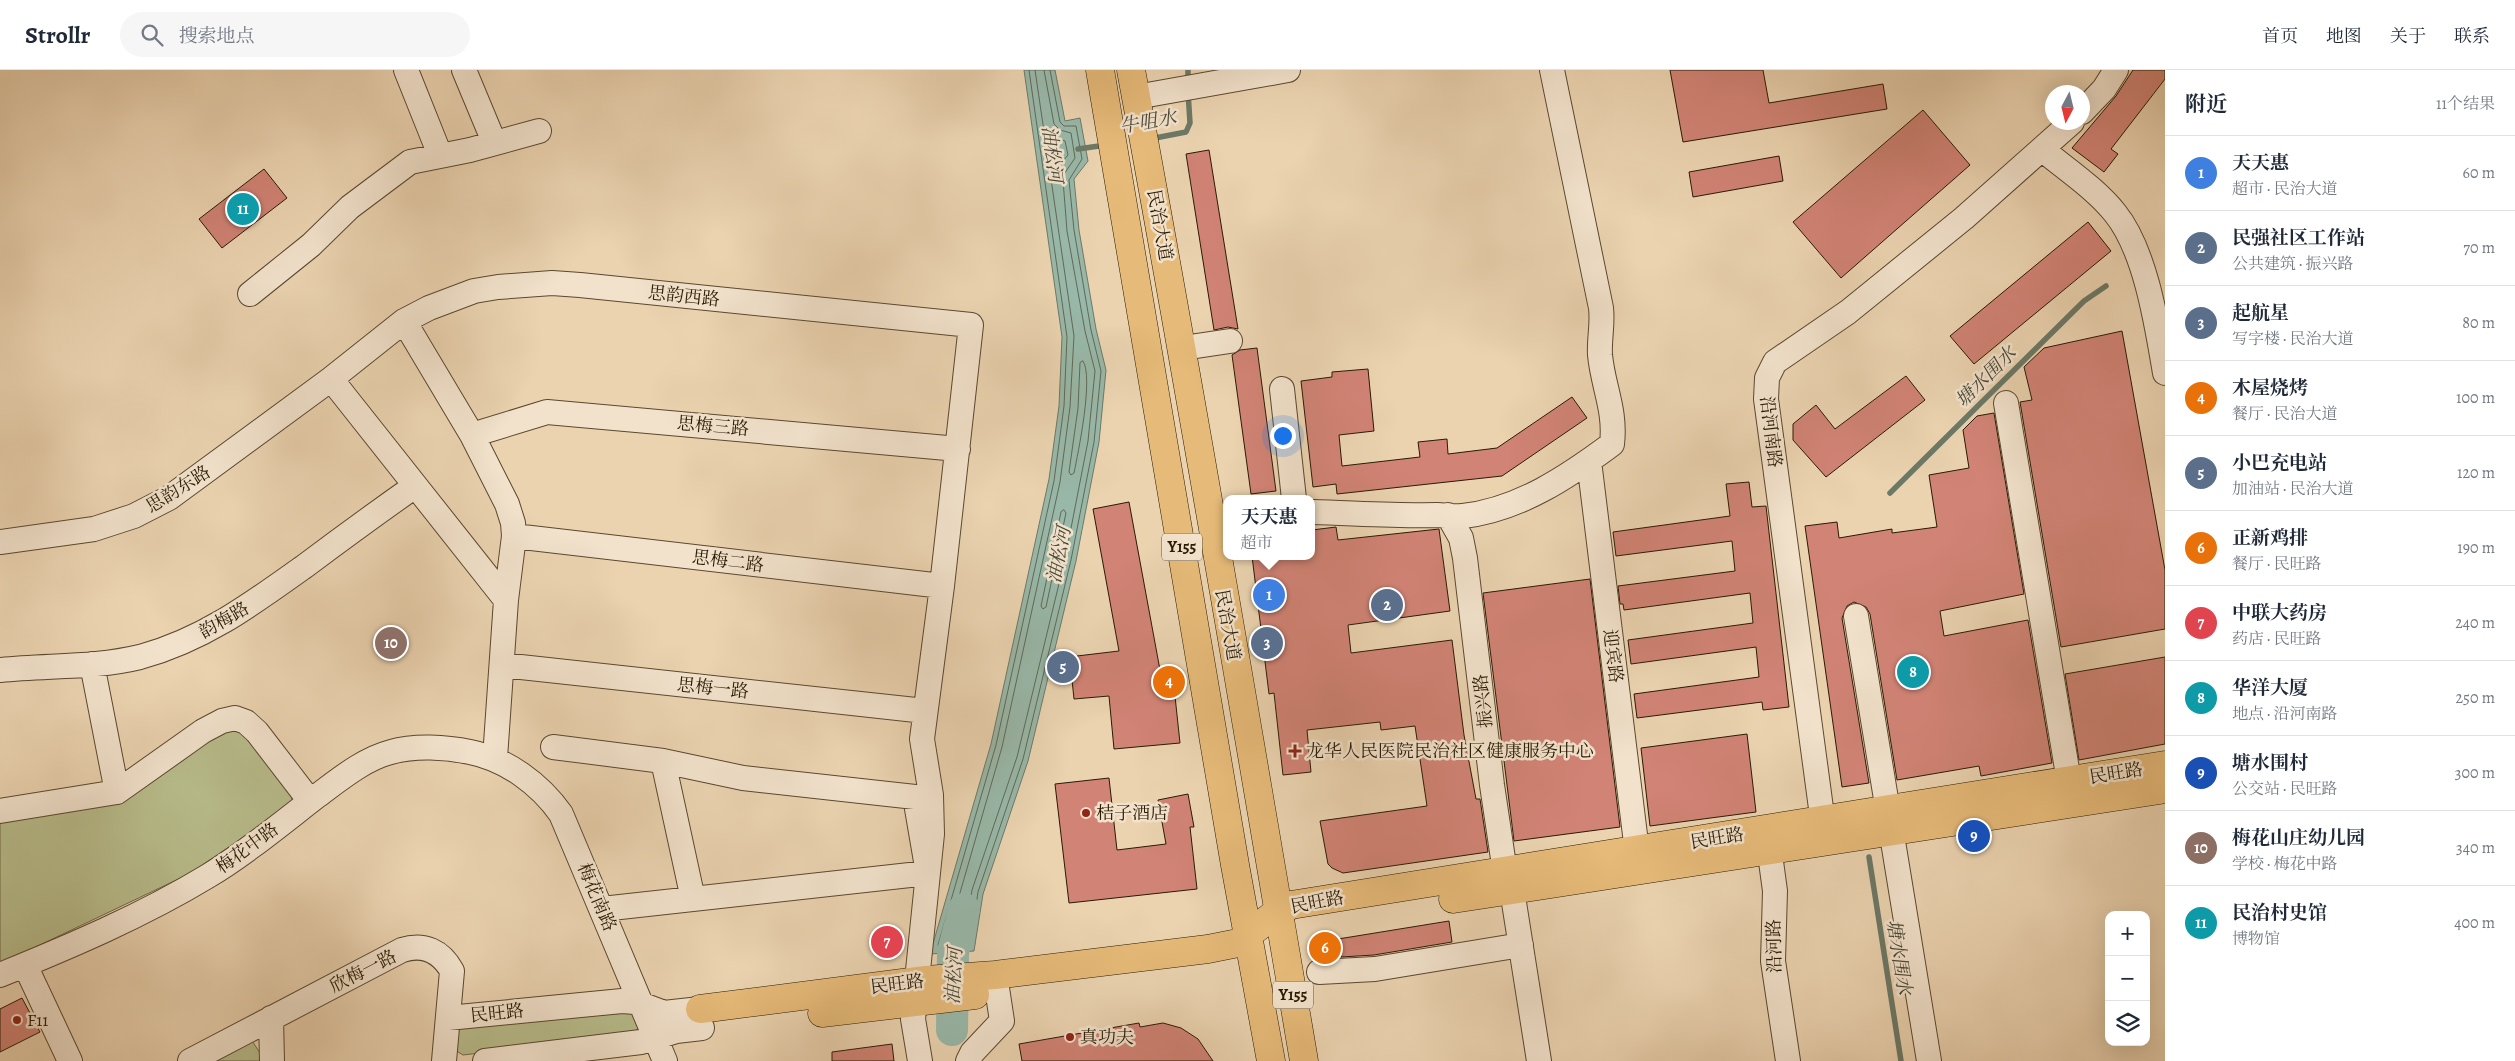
<!DOCTYPE html>
<html lang="zh">
<meta charset="utf-8">
<style>
:root{--surface:#fff;--page:#f6f6f7;--text:#1f2937;--muted:#747a83;--line:#e0e1e3;--accent:#7c3aed}
body{margin:0;font-family:Alegreya,"Noto Serif SC",serif;background:var(--page);color:var(--text)}
.controls{position:absolute;right:15px;bottom:15px;display:grid;overflow:hidden;border-radius:10px;box-shadow:0 5px 20px #0002}
.controls button{width:45px;height:45px;display:grid;place-items:center;padding:0;border:0;border-bottom:1px solid var(--line);background:var(--surface);color:var(--text);font:25px sans-serif}
.compass{position:absolute;left:2045px;top:15px;width:45px;height:45px;border-radius:50%;background:var(--surface);box-shadow:0 5px 20px #0002;rotate:187deg}
.you{position:absolute;left:1282px;top:365px;width:18px;height:18px;margin:-12px;border:4px solid #fff;border-radius:50%;background:#1a73e8;box-shadow:0 0 0 8px #1a73e833}
.badge{display:grid;place-items:center;width:32px;height:32px;border-radius:50%;background:var(--accent);color:#fff;font-size:16px;font-weight:700}
.pin{position:absolute;translate:-50% -50%;border:2px solid #fff;box-shadow:0 1px 5px #0006}
.popup{position:absolute;left:1223px;top:425px;width:92px;height:65px;box-sizing:border-box;display:grid;place-content:center;border-radius:10px;background:var(--surface);filter:drop-shadow(0 1px 4px #0005);font-size:16px;white-space:nowrap;color:var(--muted)}
.popup b{font-size:19px;color:var(--text)}
.popup::after{content:'';position:absolute;left:50%;top:100%;margin-left:-10px;border:10px solid transparent;border-top-color:var(--surface)}
.list{margin:0;padding:0;list-style:none}
h2{display:flex;justify-content:space-between;align-items:center;height:65px;margin:0;padding:0 20px;font-size:21px}
h2 small{font-size:16px;font-weight:400;color:var(--muted)}
.list li{display:grid;grid-template-columns:32px 1fr auto;gap:15px;align-items:center;box-sizing:border-box;height:75px;padding:0 20px;border-top:1px solid var(--line)}
.list b{display:block;font-size:19px;white-space:nowrap}
.list p{margin:0;font-size:16px;white-space:nowrap;color:var(--muted)}
.list em{font-size:16px;font-style:normal;color:var(--muted)}
.icon{flex:none;width:28px;height:28px;fill:none;stroke:currentColor;stroke-width:2;stroke-linecap:round;stroke-linejoin:round}
.map{position:relative;flex:none;width:2165px;height:991px;overflow:hidden}
header{display:flex;align-items:center;gap:30px;box-sizing:border-box;height:70px;padding:0 25px;background:var(--surface);border-bottom:1px solid var(--line)}
header strong{font-size:24px}
nav{display:flex;gap:28px;margin-inline-start:auto;font-size:18px}
.search{width:350px;height:45px;background:var(--page);display:flex;align-items:center;gap:12px;box-sizing:border-box;padding:0 18px;border-radius:28px;color:var(--muted);font-size:19px}
main{display:flex}
aside{flex:1;background:var(--surface)}
.map>svg:first-child{display:block}
.green{fill:#b8bc8b;stroke:#706b48}
.water{fill:#98b8a9;stroke:#6c7967}
.lines{fill:none;stroke-linecap:round;stroke-linejoin:round}
.shore{stroke:#606956;stroke-width:1}
.stream{stroke:#6c7967;stroke-width:5.5}
.river{stroke:#98b8a9;stroke-width:32}
.building{fill:#d18375;stroke:#291a04}
.minor-casing{stroke:#5a482f;stroke-width:26}
.major-casing{stroke:#291a04;stroke-width:29}
.minor{stroke:#f2e2cc;stroke-width:24}
.major{stroke:#e6ba78;stroke-width:28}
.poi-dot{fill:#8f2418;stroke:#f2e2cc;stroke-width:2}
.labels{text-anchor:middle;dominant-baseline:central;stroke-width:5;stroke-linejoin:round;paint-order:stroke}
.shield{fill:#f2e2cc;stroke:#655640;stroke-width:1}
.shield-label{font-size:16px;font-weight:bold;fill:#291a04}
.street-label{font-size:18px;fill:#291a04;stroke:#f2e2cc}
.poi-label{font-size:18px;fill:#291a04;stroke:#f2e2cc;text-anchor:start}
.water-label{font-size:19px;font-style:italic;fill:#4a4936;stroke:#f2e2cc}
</style>
<header>
<strong>Strollr</strong>
<div class="search"><svg class="icon" aria-label="search" viewBox="0 0 24 24"><circle cx="10" cy="10" r="6"/><path d="M15 15l6 6"/></svg>搜索地点</div>
<nav><a>首页</a><a>地图</a><a>关于</a><a>联系</a></nav>
</header>
<main>
<div class="map">
<svg width="2165" height="991" viewBox="0 0 2165 991">
<rect width="100%" height="100%" fill="#ebd3b0"/>
<filter id="stains"><feTurbulence type="fractalNoise" baseFrequency=".004" numOctaves="4"/><feColorMatrix values="0 0 0 0 .2 0 0 0 0 .09 0 0 0 0 .02 0 0 0 .5 -.17"/></filter>
<radialGradient id="worn" r=".72"><stop offset=".6" stop-color="#630" stop-opacity="0"/><stop offset="1" stop-color="#630" stop-opacity=".3"/></radialGradient>
<!-- green -->
<path class="green" d="M236 659 251 665 291 723 292 729 291 735 189 804 0 894V751L125 730 214 666Z
M631 939 639 957 634 963 627 966 463 985 455 980 456 956Z
M251 969 265 991H207Z"/>
<!-- water -->
<path class="water" d="M1024 0H1055L1065 51 1080 48 1088 91 1074 109 1079 160 1096 259 1106 300 1099 372 1076 491 1028 691 983 824 974 881 930 884 991 674 1049 409 1059 336 1062 267Z"/>
<g class="lines">
<!-- shore -->
<path class="shore" d="M1029 0 1067 267 1064 336 1054 411 996 675 938 875 940 878 970 875 978 822 1023 689 1071 490 1094 372 1101 301 1091 260 1074 160 1069 110 1082 89 1076 56H1064L1060 52 1050 0
M1035 0 1074 266 1070 337 1060 412 1002 677 947 868 949 871 964 869 972 820 1017 687 1065 489 1088 371 1095 301 1085 261 1067 161 1063 110 1064 104 1075 88 1071 63 1060 60 1054 54 1044 0
M1055 67 1065 71 1068 85 1059 96 1057 94 1053 70Z
M1083 291C1094 307 1078 383 1074 403L1071 405 1069 402 1078 338 1080 293Z
M1064 440 1066 443 1046 537 1043 539 1041 536 1061 442Z"/>
<!-- stream -->
<path class="stream" d="M1188 0V13
M1150 69 1186 62 1190 53 1188 22
M1078 79 1106 75
M1890 423 2084 231 2106 216
M1869 787 1901 991"/>
<!-- river -->
<path class="river" d="M952 960 953 882 964 839"/>
</g>
<!-- building -->
<path class="building" d="M1670 0H1763L1769 33 1883 14 1887 39 1683 72Z
M2133 0H2165V9L2111 79 2118 84 2104 102 2072 78 2116 26Z
M1923 40 1970 95 1841 208 1793 152Z
M1209 80 1238 259 1228 257 1214 260 1186 84Z
M1779 86 1783 111 1693 127 1689 102Z
M264 99 287 128 222 178 199 149Z
M2088 152 2111 181 1974 294 1950 266Z
M2122 261 2165 500V559L2061 577 2020 332 2032 330 2024 297 2044 278Z
M1257 278 1276 421 1251 424 1232 285 1240 280Z
M1368 299 1374 361 1339 365 1342 396 1420 387 1418 372 1447 369 1448 384 1497 378 1572 327 1587 348 1502 406 1337 424 1336 414 1313 417 1301 311 1332 307V302Z
M1906 306 1925 330 1826 407 1793 370V354L1816 335 1835 359Z
M1994 343 2024 524 1940 541 1944 566 2028 550 2052 693 1981 706 1979 696 1897 710 1870 544 1866 537 1854 532 1847 536 1842 548 1869 713 1842 717 1805 456 1837 452 1839 468 1892 459V463L1937 457 1929 405 1969 398 1963 360 1977 346Z
M1749 412 1752 437 1766 436 1789 637 1763 640 1762 632 1637 648 1634 624 1759 607 1756 577 1631 594 1628 570 1753 553 1750 523 1624 540 1623 534H1620L1618 516 1735 501 1732 471 1616 486 1613 462 1730 446 1726 414Z
M1129 432 1160 600 1172 598 1180 673 1114 679 1109 626 1074 629 1072 610 1077 586 1119 581 1093 439Z
M1336 457 1338 470 1439 459 1450 541 1348 555 1351 583 1452 570 1464 665 1476 729H1480L1488 782 1343 803 1332 798 1328 794 1320 751 1427 736 1415 656 1381 660 1380 652 1307 660 1311 702 1283 705 1274 623 1269 624 1252 486H1312V460Z
M1590 509 1620 757 1514 771 1483 523Z
M2165 587V674L2079 690 2065 604Z
M1747 664 1756 742 1650 756 1641 678Z
M1109 708 1117 780 1166 774 1158 730 1188 724 1194 757H1190L1197 819 1069 833 1055 714Z
M1449 851 1452 872 1374 885 1341 887 1338 869Z
M22 928 40 962 0 982V939Z
M1139 953 1140 957 1163 953 1181 958 1198 969 1213 991H1022L1019 974Z
M892 974 894 991H832V982Z"/>
<g class="lines">
<defs>
<path id="minor" d="M406 0 440 85
M464 0 494 72
M1136 27 1288 0
M2082 42 2104 19 2116 0
M2043 80C2067 100 2096 119 2115 143 2146 181 2157 256 2165 303
M250 224 311 175 350 137 410 92 470 80 539 61
M404 251 472 365 507 434 513 453 514 466 506 530 495 688
M1183 278 1230 271
M331 309 506 530
M1282 319 1294 429
M2006 333 2069 711
M472 365 547 342 958 379
M1589 391 1637 781
M1312 442C1353 443 1395 446 1437 445 1445 445 1455 447 1463 446 1519 440 1569 406 1612 374 1616 340 1603 317 1600 285 1599 269 1603 254 1601 238L1552 0
M1448 445 1461 468 1465 488 1492 715 1505 802 1512 820 1539 991
M514 466 942 516
M0 472 94 459 134 446 169 428 331 309 404 251 429 238 474 221 498 217 552 213 580 215 971 255 942 516 922 669 931 725 932 764 913 949 920 991
M1856 546 1929 991
M92 594 117 722
M502 595 925 641
M0 600C46 595 95 598 140 587 203 570 252 534 305 496 341 469 378 442 415 416
M553 677 663 691 743 708 915 727 928 803 602 839
M663 691 693 829
M0 741 117 722 203 661 222 651 235 648 246 652 257 662 310 731
M1767 762 1775 821 1773 891 1788 991
M1825 768 1766 329 1767 308 1775 292 1848 242 1964 148 2072 52
M25 895 70 991
M1319 902 1375 899 1521 875
M0 905C71 876 142 846 208 806 246 783 282 753 317 726 340 709 364 689 391 682 415 675 446 677 470 682 506 689 540 714 561 744L665 991
M271 948 272 991
M448 948 622 931 635 932 664 943 700 939
M190 991 402 880C424 873 441 881 452 901L444 991
M485 991 641 972 676 961 702 958
M968 991 972 983 1002 951 995 905"/>
<path id="major" d="M1100 0 1235 795 1271 991
M1131 0C1192 330 1248 661 1304 991
M1453 829C1690 794 1927 755 2165 719
M700 939 926 910 995 905 1208 879 1238 873 1273 845 1291 835 2165 695
M822 943 975 925"/>
</defs>
<!-- minor casing -->
<use href="#minor" class="minor-casing"/>
<!-- major casing -->
<use href="#major" class="major-casing"/>
<!-- minor -->
<use href="#minor" class="minor"/>
<!-- major -->
<use href="#major" class="major"/>
</g>
<!-- markers -->
<g class="poi-dot">
<path d="M1292.5 673.5h5v5h5v5h-5v5h-5v-5h-5v-5h5z"/>
<circle cx="1086" cy="743" r="5"/>
<circle cx="17" cy="950" r="5"/>
<circle cx="1070" cy="967" r="5"/>
</g>
<g class="labels">
<!-- shield labels -->
<g class="shield">
<rect x="1162" y="463.5" width="40" height="27" rx="4"/>
<rect x="1273" y="911.5" width="40" height="27" rx="4"/>
</g>
<g class="shield-label">
<text x="1182" y="477">Y155</text>
<text x="1293" y="925">Y155</text>
</g>
<!-- street labels -->
<g class="street-label">
<text transform="translate(1160 155) rotate(80)">民治大道</text>
<text transform="translate(684 226) rotate(6)">思韵西路</text>
<text transform="translate(713 356) rotate(5)">思梅三路</text>
<text transform="translate(1771 362) rotate(83)">沿河南路</text>
<text transform="translate(178 419) rotate(-32)">思韵东路</text>
<text transform="translate(728 491) rotate(7)">思梅二路</text>
<text transform="translate(224 550) rotate(-30)">韵梅路</text>
<text transform="translate(1228 555) rotate(80)">民治大道</text>
<text transform="translate(1613 586) rotate(83)">迎宾路</text>
<text transform="translate(713 618) rotate(6)">思梅一路</text>
<text transform="translate(1483 631) rotate(-96)">振兴路</text>
<text transform="translate(2116 703) rotate(-9)">民旺路</text>
<text transform="translate(1717 768) rotate(-9)">民旺路</text>
<text transform="translate(247 778) rotate(-36)">梅花中路</text>
<text transform="translate(597 827) rotate(67)">梅花南路</text>
<text transform="translate(1317 832) rotate(-11)">民旺路</text>
<text transform="translate(1774 876) rotate(-91)">沿河路</text>
<text transform="translate(363 901) rotate(-27)">欣梅一路</text>
<text transform="translate(897 914) rotate(-7)">民旺路</text>
<text transform="translate(497 943) rotate(-6)">民旺路</text>
</g>
<!-- poi labels -->
<g class="poi-label">
<text x="1306" y="681">龙华人民医院民治社区健康服务中心</text>
<text x="1096" y="743">桔子酒店</text>
<text x="27" y="950">F11</text>
<text x="1080" y="967">真功夫</text>
</g>
<!-- water labels -->
<g class="water-label">
<text transform="translate(1148 52) rotate(-10)">牛咀水</text>
<text transform="translate(1052 84) rotate(83)">油松河</text>
<text transform="translate(1986 307) rotate(-45)">塘水围水</text>
<text transform="translate(1059 485) rotate(-79)">油松河</text>
<text transform="translate(1899 887) rotate(81)">塘水围水</text>
<text transform="translate(954 906) rotate(-87)">油松河</text>
</g>
</g>
<rect width="100%" height="100%" filter="url(#stains)"/>
<rect width="100%" height="100%" fill="url(#worn)"/>
</svg>
<div class="controls">
<button>+</button>
<button>−</button>
<button><svg class="icon" aria-label="layers" viewBox="0 0 24 24"><path d="M12 4l9 5-9 5-9-5zM3 14l9 5 9-5"/></svg></button>
</div>
<svg class="compass" viewBox="-18 -18 36 36"><path d="M0-13l5 13h-10z" fill="#e53935"/><path d="M0 13l5-13h-10z" fill="#747a83"/></svg>
<div class="you"></div>
<div class="pin badge" style="left:1269px;top:525px;background:#3f7fe0">1</div>
<div class="popup"><b>天天惠</b>超市</div>
<div class="pin badge" style="left:1387px;top:535px;background:#5c6f8a">2</div>
<div class="pin badge" style="left:1267px;top:573px;background:#5c6f8a">3</div>
<div class="pin badge" style="left:1169px;top:612px;background:#e8710a">4</div>
<div class="pin badge" style="left:1063px;top:597px;background:#5c6f8a">5</div>
<div class="pin badge" style="left:1325px;top:878px;background:#e8710a">6</div>
<div class="pin badge" style="left:887px;top:872px;background:#e0444e">7</div>
<div class="pin badge" style="left:1913px;top:602px;background:#0f9aa8">8</div>
<div class="pin badge" style="left:1974px;top:766px;background:#1a4fb4">9</div>
<div class="pin badge" style="left:391px;top:573px;background:#8d6e63">10</div>
<div class="pin badge" style="left:243px;top:139px;background:#0f9aa8">11</div>
</div>
<aside>
<h2>附近<small>11个结果</small></h2>
<ul class="list">
<li><span class="badge" style="background:#3f7fe0">1</span><div><b>天天惠</b><p>超市 · 民治大道</p></div><em>60 m</em></li>
<li><span class="badge" style="background:#5c6f8a">2</span><div><b>民强社区工作站</b><p>公共建筑 · 振兴路</p></div><em>70 m</em></li>
<li><span class="badge" style="background:#5c6f8a">3</span><div><b>起航星</b><p>写字楼 · 民治大道</p></div><em>80 m</em></li>
<li><span class="badge" style="background:#e8710a">4</span><div><b>木屋烧烤</b><p>餐厅 · 民治大道</p></div><em>100 m</em></li>
<li><span class="badge" style="background:#5c6f8a">5</span><div><b>小巴充电站</b><p>加油站 · 民治大道</p></div><em>120 m</em></li>
<li><span class="badge" style="background:#e8710a">6</span><div><b>正新鸡排</b><p>餐厅 · 民旺路</p></div><em>190 m</em></li>
<li><span class="badge" style="background:#e0444e">7</span><div><b>中联大药房</b><p>药店 · 民旺路</p></div><em>240 m</em></li>
<li><span class="badge" style="background:#0f9aa8">8</span><div><b>华洋大厦</b><p>地点 · 沿河南路</p></div><em>250 m</em></li>
<li><span class="badge" style="background:#1a4fb4">9</span><div><b>塘水围村</b><p>公交站 · 民旺路</p></div><em>300 m</em></li>
<li><span class="badge" style="background:#8d6e63">10</span><div><b>梅花山庄幼儿园</b><p>学校 · 梅花中路</p></div><em>340 m</em></li>
<li><span class="badge" style="background:#0f9aa8">11</span><div><b>民治村史馆</b><p>博物馆</p></div><em>400 m</em></li>
</ul>
</aside>
</main>
